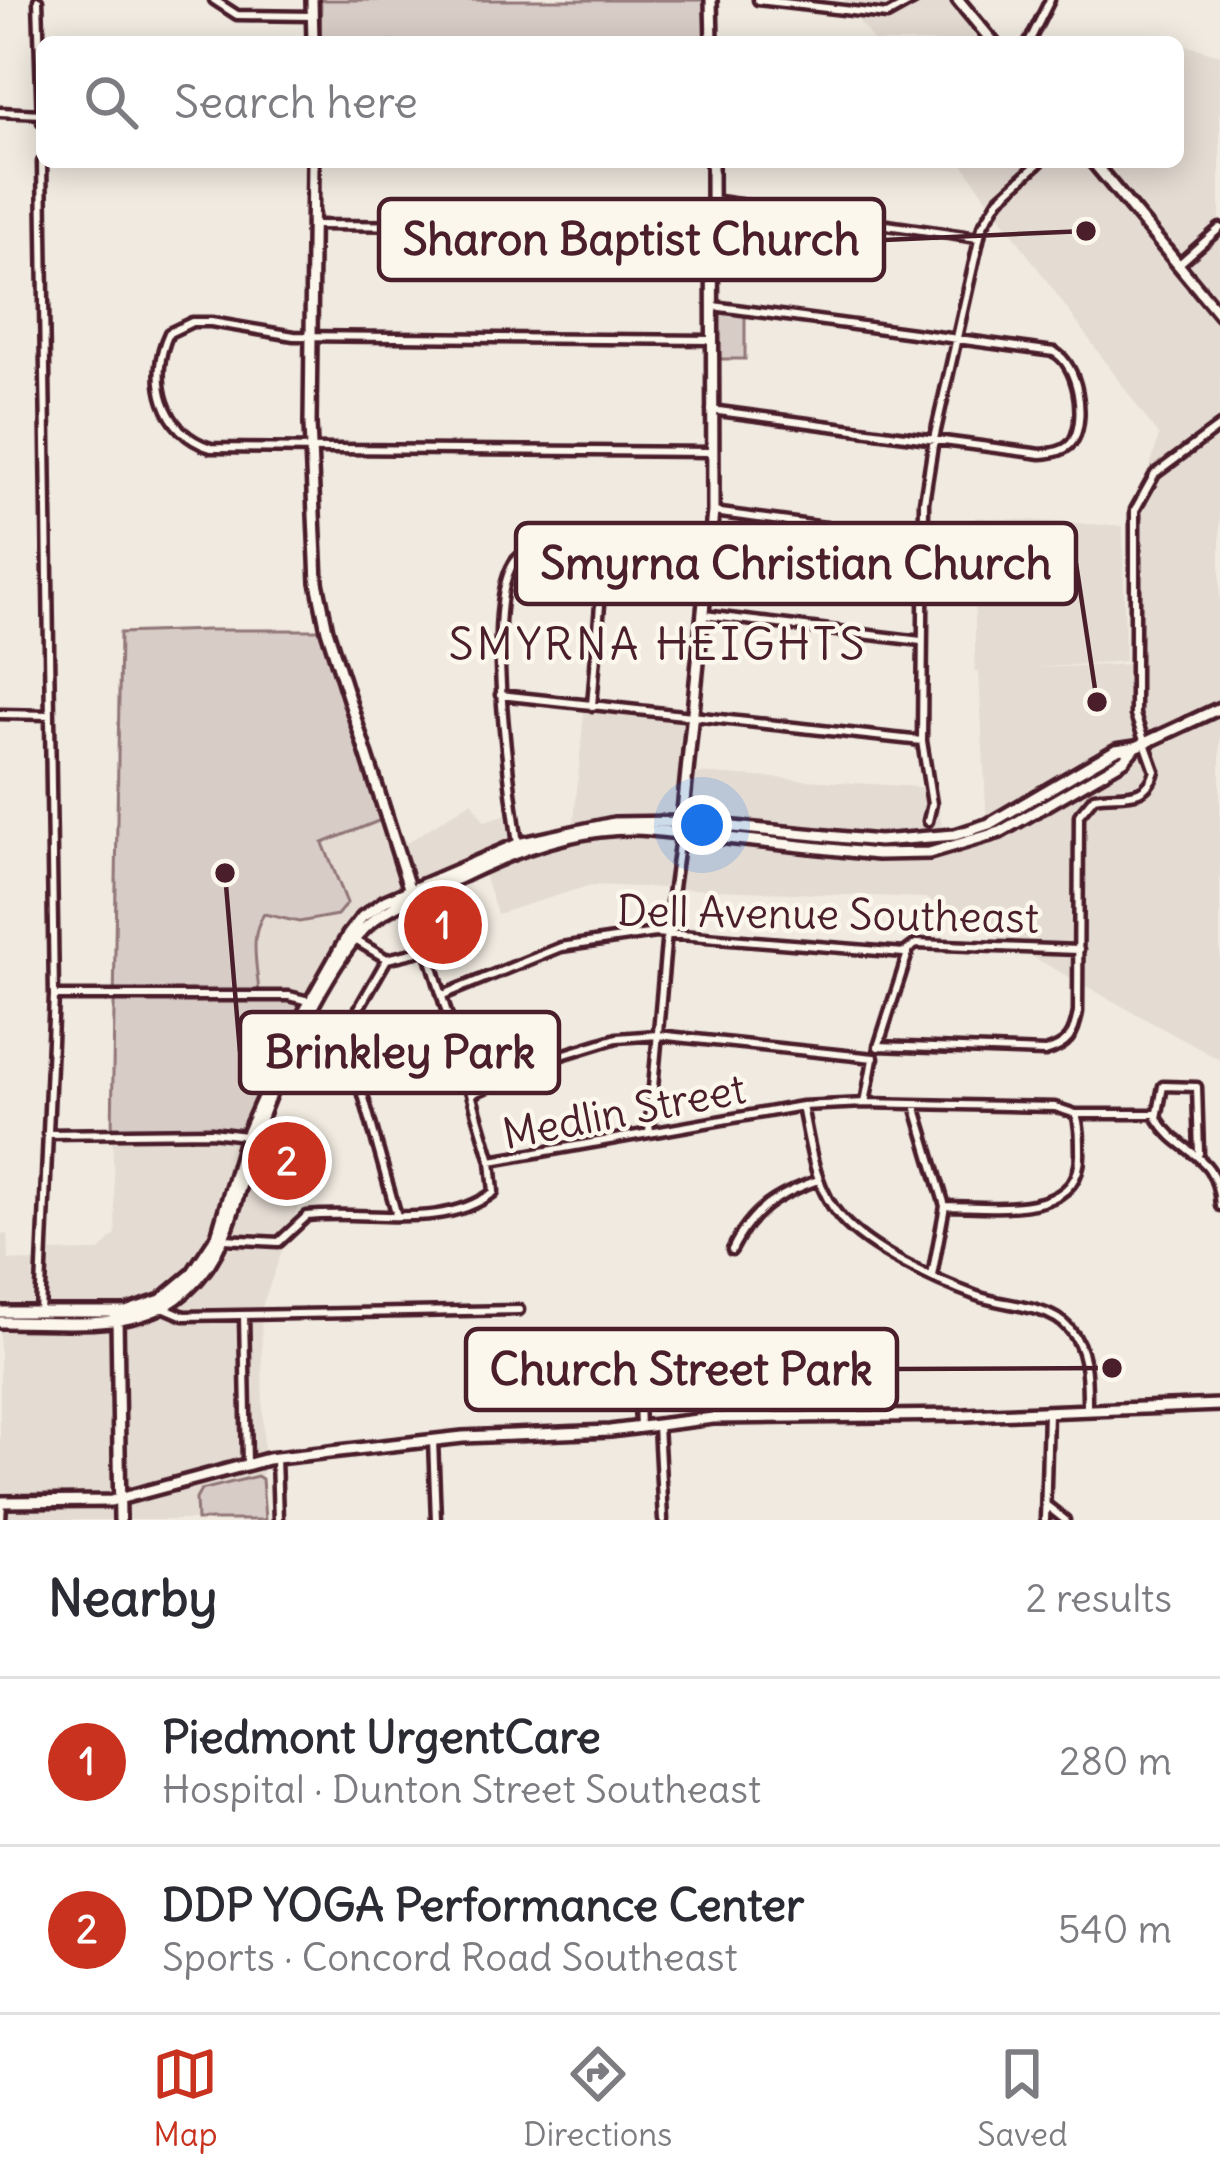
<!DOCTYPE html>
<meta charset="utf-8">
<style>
:root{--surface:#fff;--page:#f7f7f7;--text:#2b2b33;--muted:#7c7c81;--line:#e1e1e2;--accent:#c8321e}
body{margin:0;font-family:Delius,sans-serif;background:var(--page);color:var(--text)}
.you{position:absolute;left:702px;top:825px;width:42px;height:42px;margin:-30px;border:9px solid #fff;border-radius:50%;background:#1a73e8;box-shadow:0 0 0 18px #1a73e833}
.badge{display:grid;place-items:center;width:78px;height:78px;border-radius:50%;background:var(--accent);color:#fff;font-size:39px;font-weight:700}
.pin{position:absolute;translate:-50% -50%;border:6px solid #fff;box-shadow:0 3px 12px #0006}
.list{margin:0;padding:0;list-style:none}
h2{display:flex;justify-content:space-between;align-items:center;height:156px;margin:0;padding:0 48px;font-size:51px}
h2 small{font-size:39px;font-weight:400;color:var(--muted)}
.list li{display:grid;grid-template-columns:78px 1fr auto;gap:36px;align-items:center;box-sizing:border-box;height:168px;padding:0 48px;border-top:3px solid var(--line)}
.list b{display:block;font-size:45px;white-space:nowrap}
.list p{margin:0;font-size:39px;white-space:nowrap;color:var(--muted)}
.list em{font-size:39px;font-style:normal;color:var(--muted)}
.icon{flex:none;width:66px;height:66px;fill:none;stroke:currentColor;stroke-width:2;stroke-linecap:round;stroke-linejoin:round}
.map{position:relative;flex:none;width:1220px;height:1520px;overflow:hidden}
.search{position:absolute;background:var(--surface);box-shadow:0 6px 30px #0003;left:36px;right:36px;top:36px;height:132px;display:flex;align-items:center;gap:30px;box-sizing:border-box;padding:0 42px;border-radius:18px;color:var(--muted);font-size:45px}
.sheet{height:492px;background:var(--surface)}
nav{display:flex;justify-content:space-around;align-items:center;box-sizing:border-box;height:168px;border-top:3px solid var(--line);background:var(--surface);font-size:33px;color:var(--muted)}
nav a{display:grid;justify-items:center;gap:6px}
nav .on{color:var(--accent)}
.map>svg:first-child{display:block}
.built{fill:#e4dbd2}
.green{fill:#d8ccc6;stroke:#917678;stroke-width:3}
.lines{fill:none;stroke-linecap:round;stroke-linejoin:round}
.street-casing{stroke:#4a1f2b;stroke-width:15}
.secondary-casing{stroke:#4a1f2b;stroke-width:18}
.primary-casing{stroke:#4a1f2b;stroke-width:18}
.street{stroke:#fbf7ec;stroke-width:6}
.secondary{stroke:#fbf7ec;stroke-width:9}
.primary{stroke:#fbf7ec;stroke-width:9}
.labels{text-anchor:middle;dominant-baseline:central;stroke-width:9;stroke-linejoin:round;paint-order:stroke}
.street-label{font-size:42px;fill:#4a1f2b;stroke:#fbf7ec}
.neighbourhood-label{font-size:45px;letter-spacing:3px;fill:#4a1f2b;stroke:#fbf7ec}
.leader{fill:none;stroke:#4a1f2b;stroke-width:4.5}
.callout-dot{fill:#4a1f2b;stroke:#fbf7ec;stroke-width:4.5}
.callout{fill:#fbf7ec;stroke:#4a1f2b;stroke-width:4.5}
.callout-label{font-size:45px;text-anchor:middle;font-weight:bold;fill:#4a1f2b}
</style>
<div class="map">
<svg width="1220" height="1520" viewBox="0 0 1220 1520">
<rect width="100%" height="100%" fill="#f0eae0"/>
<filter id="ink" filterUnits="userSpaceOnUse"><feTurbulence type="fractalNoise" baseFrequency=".00833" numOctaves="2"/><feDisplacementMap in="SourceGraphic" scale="24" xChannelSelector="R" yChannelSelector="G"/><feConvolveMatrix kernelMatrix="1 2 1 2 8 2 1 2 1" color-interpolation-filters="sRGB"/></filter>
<g filter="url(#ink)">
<!-- built -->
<path class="built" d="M844 0H962L997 42H874Z
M1178 43 1220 55V1060L926 898 591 885 497 914 481 865 411 894 407 910 366 937 324 999 250 1136 322 1161 315 1160 261 1309 264 1466 251 1520H0V1235L8 1234 9 1260 35 1262 42 1252 100 1251 116 1234 112 1134 259 996 255 936 262 915 299 922 323 920 337 915 347 904 323 842 386 818 407 843 472 801 484 821 518 811 523 838 574 823 585 703 699 719 694 773 935 788 944 840 987 824 979 672 975 671V517L1123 526 1125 661 1034 668 1137 664 1134 522 1159 436 961 162H1178Z"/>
<!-- green -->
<path class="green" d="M321 0H706L707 42H320Z
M714 311 745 314V359H715Z
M207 630H327L386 818 323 843 347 903 337 915 299 922 264 914C248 936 258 969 259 995L289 996 312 1002 250 1137 227 1133 112 1134 120 633Z
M257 1476 262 1479 265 1520H197L196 1499 201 1490Z"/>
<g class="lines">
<defs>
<path id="street" d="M38 0 42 122
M214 0 237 15 313 16
M758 0 887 15 914 0
M1029 42 1050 0
M0 112 42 114
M711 200 978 238
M312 225 710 228
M1178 265 1220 228
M711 340 294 336 211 322H192L169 333C148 378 162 433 211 448L712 452
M711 410 1041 454C1053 453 1068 451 1074 439 1086 416 1078 364 1054 352L713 306
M713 512 923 540
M704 615 921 641
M500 695 922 741
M0 714 50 715
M928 821 932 804 922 741 924 502 934 439 982 227 999 199 1040 162
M518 844C511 793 480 589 519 557 542 550 586 547 603 566L592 706
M355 940 387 959
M387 959 429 949
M443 995 561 947 655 933 904 953 916 944 1079 950
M54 996H289L309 1001
M297 1039 367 1077
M878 1046 1045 1052C1068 1045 1074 1036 1078 1012L1079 815 1094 797C1120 792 1146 803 1155 771L1135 715V510L1155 474 1220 426
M878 1047 908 953
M331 1057 387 959
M367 1077 362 1082V1091L397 1216
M367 1077 464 1070
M472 1094 552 1058 617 1038 658 1035 874 1058
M865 1103 873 1059
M915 1105 945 1206 932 1276
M802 1106C810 1145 814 1187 841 1218 870 1251 936 1281 977 1296 1010 1308 1056 1303 1076 1338 1088 1359 1087 1387 1087 1411
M649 1132 667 932 682 822
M47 1134 211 1132 246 1136
M1199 1153 1197 1087 1163 1086 1157 1118C1181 1157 1217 1150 1220 1206
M491 1161 802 1106 865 1103 1055 1107 1076 1114H1156
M945 1206C993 1206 1083 1220 1080 1151 1080 1138 1080 1126 1076 1114
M224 1239 279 1242 307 1216C368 1209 441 1232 494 1192L491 1161 413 899
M732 1250C752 1209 777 1195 818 1180
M163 1307 184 1316 519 1310
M40 1313 54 996 42 162
M244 1315 247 1464
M627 1357 638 1372 640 1428
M713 1362C767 1361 834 1346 846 1417
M658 1425 663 1520
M433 1440 436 1520
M276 1458 278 1520
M1046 1505 1065 1520
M1 1520 2 1502
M1045 1520 1048 1412"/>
<path id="secondary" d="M312 0 313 42
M711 0 712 42
M313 162 310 424 317 582 327 630 411 894
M682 822 713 512 712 162
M0 1312H126L161 1300 191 1275 217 1236 246 1136 288 1041 348 935 362 917 385 901 518 844 614 823 682 822 879 841 955 835 989 824 1116 750 1136 747 1220 708
M117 1315 120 1520
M0 1322C57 1321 128 1333 177 1298 234 1256 237 1182 260 1120 278 1071 328 965 364 929 390 902 434 891 467 874 523 847 588 824 651 830L877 854 929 853 1000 832 1124 760 1135 747
M0 1502 111 1501 268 1459 463 1437 610 1431 713 1418 965 1415 1220 1405"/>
<path id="primary" d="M958 0 993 42
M1093 162 1220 315"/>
</defs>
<!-- street casing -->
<use href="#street" class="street-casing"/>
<!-- secondary casing -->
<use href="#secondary" class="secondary-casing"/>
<!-- primary casing -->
<use href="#primary" class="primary-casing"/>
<!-- street -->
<use href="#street" class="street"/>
<!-- secondary -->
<use href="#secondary" class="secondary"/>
<!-- primary -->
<use href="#primary" class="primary"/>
</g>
</g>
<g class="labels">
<!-- street labels -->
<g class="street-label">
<text transform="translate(828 914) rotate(1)">Dell Avenue Southeast</text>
<text transform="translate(624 1111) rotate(-11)">Medlin Street</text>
</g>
<!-- neighbourhood labels -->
<g class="neighbourhood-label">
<text x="658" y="644">SMYRNA HEIGHTS</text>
</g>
</g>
<!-- callouts -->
<path class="leader" d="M1086 231L884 240M1097 702L1076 563M225 873L240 1052M1112 1368L897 1369"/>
<g class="callout-dot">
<circle cx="1086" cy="231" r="12"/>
<circle cx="1097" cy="702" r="12"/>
<circle cx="225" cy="873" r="12"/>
<circle cx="1112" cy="1368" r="12"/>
</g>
<g class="callout">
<rect x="379" y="199" width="505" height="81" rx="12"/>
<rect x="516" y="523" width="560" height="81" rx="12"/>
<rect x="240" y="1012" width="319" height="81" rx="12"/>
<rect x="466" y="1329" width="431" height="81" rx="12"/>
</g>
<g class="callout-label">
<text x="631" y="255">Sharon Baptist Church</text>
<text x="796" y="579">Smyrna Christian Church</text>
<text x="400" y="1068">Brinkley Park</text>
<text x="681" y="1385">Church Street Park</text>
</g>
</svg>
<div class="you"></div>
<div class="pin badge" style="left:443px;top:925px">1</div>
<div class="pin badge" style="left:287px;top:1161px">2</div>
<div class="search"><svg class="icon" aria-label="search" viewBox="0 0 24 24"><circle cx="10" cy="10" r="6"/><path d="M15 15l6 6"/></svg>Search here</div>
</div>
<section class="sheet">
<h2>Nearby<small>2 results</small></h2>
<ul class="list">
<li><span class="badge">1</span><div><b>Piedmont UrgentCare</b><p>Hospital · Dunton Street Southeast</p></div><em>280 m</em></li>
<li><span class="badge">2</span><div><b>DDP YOGA Performance Center</b><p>Sports · Concord Road Southeast</p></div><em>540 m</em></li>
</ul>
</section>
<nav>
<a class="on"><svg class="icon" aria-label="map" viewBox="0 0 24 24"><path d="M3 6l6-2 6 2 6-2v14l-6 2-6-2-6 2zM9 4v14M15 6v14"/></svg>Map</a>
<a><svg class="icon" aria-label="directions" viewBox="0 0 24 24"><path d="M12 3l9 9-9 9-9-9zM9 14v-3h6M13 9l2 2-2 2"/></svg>Directions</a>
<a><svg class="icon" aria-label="saved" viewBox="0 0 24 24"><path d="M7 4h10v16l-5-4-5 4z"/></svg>Saved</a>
</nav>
